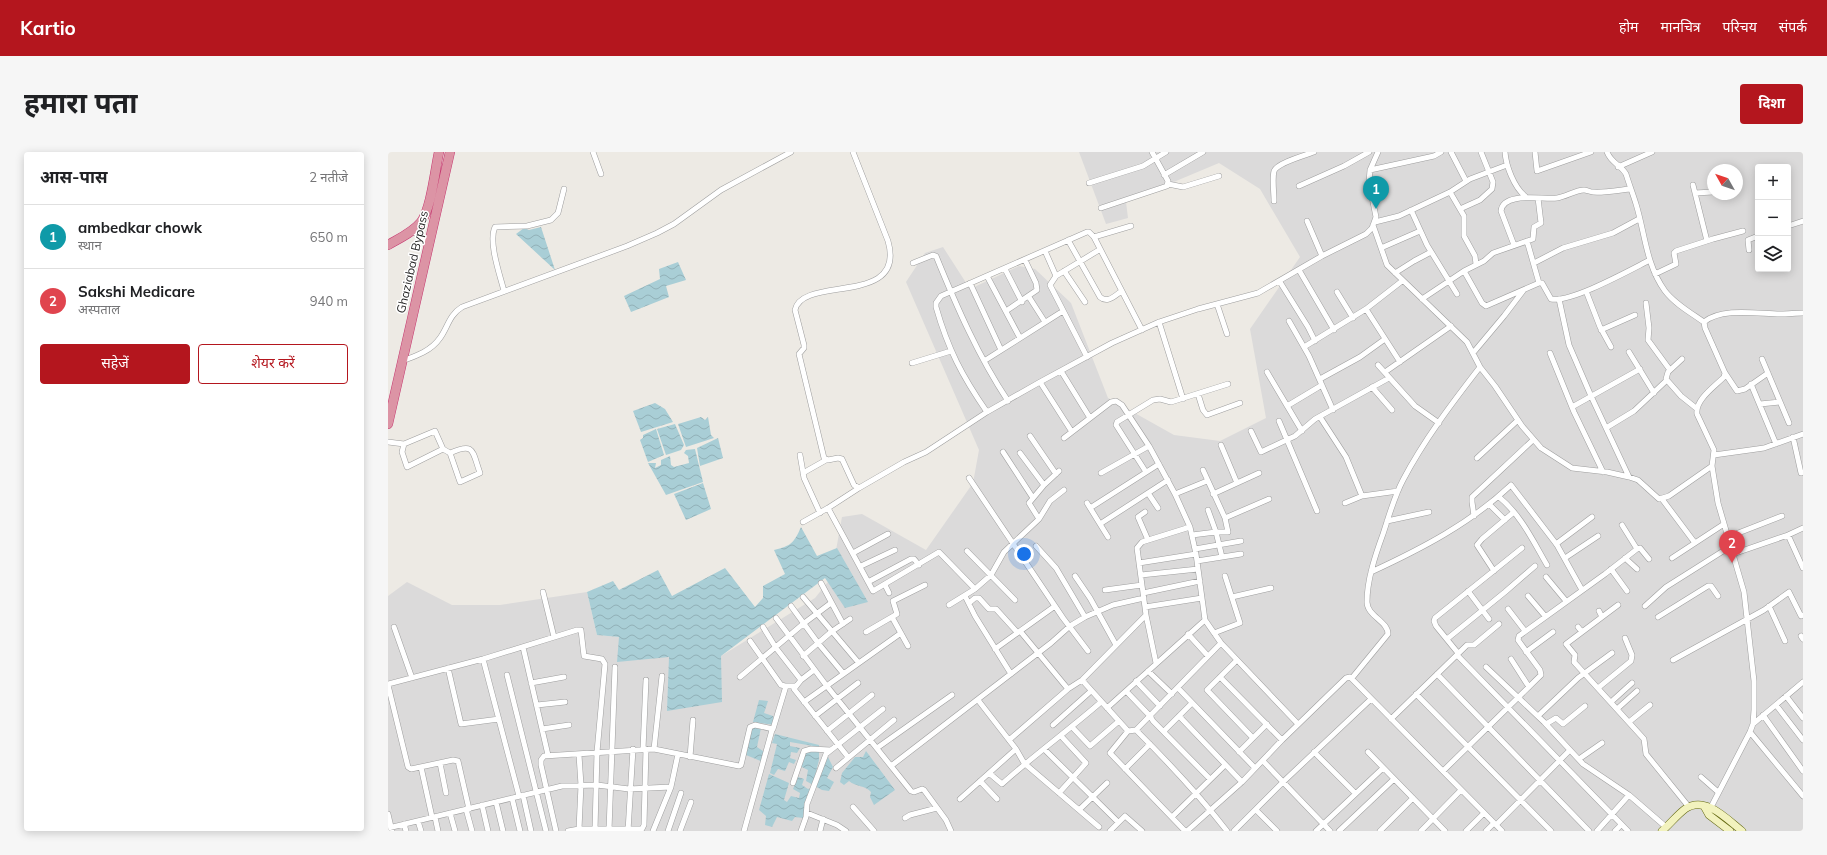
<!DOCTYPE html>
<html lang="hi">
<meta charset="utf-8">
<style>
:root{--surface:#fff;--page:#f6f6f6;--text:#202124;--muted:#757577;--line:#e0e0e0;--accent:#b4161e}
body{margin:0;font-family:Mulish,"Noto Sans Devanagari",sans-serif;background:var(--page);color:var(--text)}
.controls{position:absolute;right:12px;top:12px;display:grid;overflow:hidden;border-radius:4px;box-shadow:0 2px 10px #0003}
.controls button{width:36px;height:36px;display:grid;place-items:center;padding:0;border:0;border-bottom:1px solid var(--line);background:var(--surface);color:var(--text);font:20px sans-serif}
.compass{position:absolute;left:1319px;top:12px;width:36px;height:36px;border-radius:50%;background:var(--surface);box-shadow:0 2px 10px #0003;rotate:310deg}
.you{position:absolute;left:636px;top:402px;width:14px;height:14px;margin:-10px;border:3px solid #fff;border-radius:50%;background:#1a73e8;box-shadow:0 0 0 6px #1a73e833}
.badge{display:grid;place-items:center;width:26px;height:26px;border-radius:50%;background:var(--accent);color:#fff;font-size:13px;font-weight:700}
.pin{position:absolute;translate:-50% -33px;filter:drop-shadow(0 1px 2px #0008)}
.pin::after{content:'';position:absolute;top:21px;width:14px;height:12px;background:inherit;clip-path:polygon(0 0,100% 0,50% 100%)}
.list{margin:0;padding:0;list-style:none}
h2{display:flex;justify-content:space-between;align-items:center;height:52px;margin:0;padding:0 16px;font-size:17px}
h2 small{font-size:13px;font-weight:400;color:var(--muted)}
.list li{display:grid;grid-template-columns:26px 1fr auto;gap:12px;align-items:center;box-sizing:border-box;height:64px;padding:0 16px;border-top:1px solid var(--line)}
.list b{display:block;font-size:15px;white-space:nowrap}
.list p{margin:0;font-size:13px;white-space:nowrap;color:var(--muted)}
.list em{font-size:13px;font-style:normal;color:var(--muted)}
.actions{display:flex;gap:8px;padding:12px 16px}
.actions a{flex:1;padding:9px 0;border:1px solid var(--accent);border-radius:4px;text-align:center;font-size:14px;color:var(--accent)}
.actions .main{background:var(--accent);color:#fff}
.icon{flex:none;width:22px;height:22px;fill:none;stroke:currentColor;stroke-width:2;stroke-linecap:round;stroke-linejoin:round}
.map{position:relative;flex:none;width:1415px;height:679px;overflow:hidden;border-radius:4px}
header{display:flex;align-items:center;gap:24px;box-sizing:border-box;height:56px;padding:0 20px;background:var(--accent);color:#fff}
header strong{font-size:19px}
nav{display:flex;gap:22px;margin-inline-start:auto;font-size:14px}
.intro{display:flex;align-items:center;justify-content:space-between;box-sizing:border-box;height:96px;padding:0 24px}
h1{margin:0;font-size:28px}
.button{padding:10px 18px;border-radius:4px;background:var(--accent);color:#fff;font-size:14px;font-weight:700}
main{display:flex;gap:24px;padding:0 24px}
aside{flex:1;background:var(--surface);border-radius:4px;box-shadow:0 2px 10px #0003}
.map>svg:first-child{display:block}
.residential{fill:#dbdada;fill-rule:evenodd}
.water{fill:url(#water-waves)}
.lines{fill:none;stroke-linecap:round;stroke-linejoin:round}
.street-casing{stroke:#9e9e9e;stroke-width:6}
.secondary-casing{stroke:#636811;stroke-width:8}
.highway-casing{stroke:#c5376f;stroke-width:10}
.street{stroke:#fff;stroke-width:5}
.secondary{stroke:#f2f2be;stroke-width:7}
.highway{stroke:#dc94a5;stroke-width:9}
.labels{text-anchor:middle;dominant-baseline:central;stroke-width:3;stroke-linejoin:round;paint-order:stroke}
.street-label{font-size:12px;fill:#1d1d1d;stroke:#fff}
</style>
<header>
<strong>Kartio</strong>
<nav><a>होम</a><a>मानचित्र</a><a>परिचय</a><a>संपर्क</a></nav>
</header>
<div class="intro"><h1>हमारा पता</h1><a class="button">दिशा</a></div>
<main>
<aside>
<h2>आस-पास<small>2 नतीजे</small></h2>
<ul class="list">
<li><span class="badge" style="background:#0f9aa8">1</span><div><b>ambedkar chowk</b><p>स्थान</p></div><em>650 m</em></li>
<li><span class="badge" style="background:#e0444e">2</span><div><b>Sakshi Medicare</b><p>अस्पताल</p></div><em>940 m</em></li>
</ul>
<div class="actions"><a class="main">सहेजें</a><a>शेयर करें</a></div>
</aside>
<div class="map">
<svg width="1415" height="679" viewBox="0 0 1415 679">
<defs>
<pattern id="water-waves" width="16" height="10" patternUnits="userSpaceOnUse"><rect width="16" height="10" fill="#a9ced6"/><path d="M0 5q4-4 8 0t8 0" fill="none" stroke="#91b0b7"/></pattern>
</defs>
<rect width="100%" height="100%" fill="#edeae4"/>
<!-- residential -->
<path class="residential" d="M691 0H1415V679H0V444L19 430 64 453H112L199 440 209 483 231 485 281 505 333 504 427 446 443 426 454 365 474 362 538 398 585 331 591 298 518 130 537 101 555 95 582 137 631 114 647 117 683 151 720 246 786 283 832 289 878 266 862 177 912 105 872 37 831 11 738 50 740 66 718 72ZM1370 15H1400V117H1370ZM1325 18H1349V42H1325Z"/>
<!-- water -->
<path class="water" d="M153 75 167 118 128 82 136 76 141 78Z
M290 110 298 128 278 134 281 145 243 160 236 144 272 127 271 117Z
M267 251 277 257 285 270 253 280 245 259Z
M313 265 317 268 320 265 323 283 326 286 298 295 290 272Z
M287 272 296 293 293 298 278 303 269 277Z
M268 277 276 303 260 310 252 288 255 286V283Z
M330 286 335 306 312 314 309 296Z
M307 297 315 330 278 343 260 311H268L267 316 273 313V308L282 304 283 313 286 315 301 311 300 304 296 301 298 298Z
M315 331 323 357 298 368 286 342Z
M413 375 429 404 449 396 480 450 457 456 437 426 333 504 334 550 279 559 281 505 229 510 231 485 209 483 199 440 225 429 231 438 270 418 284 444 337 416 367 455 375 446V434L397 422 386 398C403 394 406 391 413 375Z
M371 548 380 549 376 561 385 564 387 573 365 570Z
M361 574 373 576 369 595 378 601 375 610 358 603Z
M387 582 431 593V595L402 590V594L412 596 409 601 403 600 402 606 408 608 406 612 401 610 397 619 390 617 386 623 382 621 389 592 384 591Z
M418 599 431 600V608L427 624 430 626 440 605 445 615 439 626 446 630 441 639 434 638 418 629 420 618 412 614Z
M478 599 507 638 486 653 482 645 483 640C477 633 468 635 461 629L456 633 452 630 454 621 467 605H475Z
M381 622 401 631 396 648 399 650 403 644 411 646 412 641 405 637 410 625 416 627 414 633 420 637 426 635 415 666 407 665 404 669 389 665 384 675 377 673 378 664 371 658Z"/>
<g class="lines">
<defs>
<path id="street" d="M205 0 213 22
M465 0 500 89C519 155 414 123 407 158L416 193V196L411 202 436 306 440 308 450 306 454 307 466 333 471 336 516 310 538 300 599 260 652 230 724 191 771 170 810 157 870 141 934 104 978 82 984 76 988 65 981 30 982 18 990 0
M1063 0 1078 29
M1117 0C1118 14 1126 35 1137 44
M1147 0 1149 19 1203 0
M1219 0C1223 11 1233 13 1238 22 1241 32 1245 42 1248 52 1257 81 1258 113 1277 139 1287 152 1303 161 1316 170L1317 176 1337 221 1336 225C1326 235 1307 248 1309 262L1326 298 1324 314 1330 351 1356 440 1366 529V558L1365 572 1362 580 1321 659
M1230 15 1264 0
M982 18 1046 4 1053 0
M776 23 815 0
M701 31 755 14 778 0
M780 32 795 35 831 24
M1305 33 1319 89
M911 34 956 14 981 0
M1062 40 1076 64V84L1087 104 1088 112
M1307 41 1325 40
M886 49C886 40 884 27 886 19 889 11 918 3 926 0
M713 56 779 34 780 29 764 0
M1072 57 1092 48 1104 37 1105 30 1093 0
M1023 58 1039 93 1069 142
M919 69 934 104
M987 70 1011 64 1062 40 1082 27 1119 13
M985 73 999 113 1079 190 1092 215 1107 234 1134 274 1153 296 1184 316 1219 320 1241 325 1250 328 1271 347 1281 344 1324 314
M1400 74 1415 69
M24 79 41 90
M706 85 743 74
M680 88 712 145C720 152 727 143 734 139
M1139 89 1151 131
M1126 93 1113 59C1115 39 1156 48 1169 46 1178 45 1187 38 1196 38 1199 38 1202 40 1205 40 1217 41 1230 38 1242 37
M993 96 1032 79
M1361 98 1360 88 1370 84
M657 99 668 124
M525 111 545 103 548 104C568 153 590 204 620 249
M1146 111 1175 96 1225 81 1251 67
M617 117 634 150
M911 118 946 178
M676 119 697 150
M1076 119 1094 151 1098 154 1151 131H1154L1163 147C1183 151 1242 118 1262 108
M1007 121 1026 109 1043 100
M1267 122 1288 112 1286 101 1288 99 1325 87 1355 79
M599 124 632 186
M892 130 920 175 927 189
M582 131 613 198
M116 139C112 123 100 90 107 75L139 74 163 68 170 61 176 37
M1198 139 1212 175 1223 195
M949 140 965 166
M641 145 657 170
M1034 147 1076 119 1096 109 1105 101 1145 87 1146 75 1153 71 1150 46
M1171 147 1181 193 1203 244 1241 325
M1258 151 1261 176 1260 188 1282 218
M829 152 839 182
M978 157 1012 210
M618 159 649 138 648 131 637 108
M901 169 921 204 945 258
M771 170 795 247
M1316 170C1334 155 1371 162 1393 162 1400 162 1408 161 1415 161
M1213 178 1247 163
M916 195 978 157 1014 129
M1241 200 1266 241
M1085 201 1116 164 1135 139
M1162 201 1186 260 1215 320
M699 205 662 133 668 124 711 98
M1294 207 1280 220 1278 227 1293 244 1308 256
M1374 207 1401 271
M14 209C28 204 43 199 52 186 60 175 61 163 74 155L239 94 269 81 286 72 333 38 403 0
M596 209 675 159
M524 211 563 199
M990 213 1027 254 1051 271
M673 219 702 266
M879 220 914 279
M997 220 1063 174
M1337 221 1349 239 1357 237 1380 221
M932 227 972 205 997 187
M652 230 684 280
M1363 232 1388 292
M984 235 1004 258
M810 242 815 258 819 263 852 251
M1372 252 1392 250
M899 254 934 233
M1184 255 1252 217
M599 260C574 224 560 197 548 155V151L553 144 699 80H701L706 85 754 178
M932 265 958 305 974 344
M891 269 929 359
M1218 276 1246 259 1279 228
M863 279 873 300 907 284 927 267 1001 226
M642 284 668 322
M1405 285 1413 321
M676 286 723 250 728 249 734 253 761 294 787 342 802 375 808 402 817 468 833 491 910 572
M0 290 16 292 47 279 55 297 19 315 14 300 16 292
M833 293 849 331
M55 297 62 301 72 330 92 321C84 299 87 290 62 301
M615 300 645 346
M632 301 656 333
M412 303 416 326 432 361
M1326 303 1376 296 1415 282
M1089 306 1130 268
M815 318 837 366
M758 320 728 273 729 270 765 248 772 247 783 250 840 232
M415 321 438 308
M713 321 761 294
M581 326 675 466 700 499
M760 341 770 356
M787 342 819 329
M825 342 871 321
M1111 345C1133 363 1145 389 1159 413
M1274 347 1307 391
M699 351 720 385
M957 351 974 344 1010 339
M1102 353 1117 368
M440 356 485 439 551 400 587 437 603 423 616 400 651 367 662 349 676 338
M702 356 771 312
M757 360 750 365 760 388
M1086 364 1084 350V345L1145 288
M651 367 641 351 656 333 671 319
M999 369 1041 360
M415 370 440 356 471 336
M712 372 780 328
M1234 373 1249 397
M804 383 828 380 820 358
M1400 383 1415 416
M1340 385 1394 364
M1168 392 1204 365
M648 394 668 416 697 465 725 453 756 446
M807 397 853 389
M579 399 627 448
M465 401 500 382
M1345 402 1400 383 1415 376
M834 405 828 380H840L837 366 881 347
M1177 406 1210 384
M1237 406 1249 417
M1284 406 1336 372
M809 409 853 402
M751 411 808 402
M473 414 507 398
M1223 417 1239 439
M1106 419 1089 393 1094 387 1126 360
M983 420C1033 397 1083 371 1123 333L1169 393 1194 438
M753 423 810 417
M687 424 702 446 728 493
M1158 425 1178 449
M480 430 523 407H526L531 413
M433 431 455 472
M497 433 501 441
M717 438 754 433
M1080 439 1101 467
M155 440 166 485
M755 441 812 429
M577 444 587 464 623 522
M1140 444 1157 464
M415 445 470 510
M844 445 883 436
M581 451 587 446H591L601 457H608L629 480
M561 453 587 437
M1230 453 1178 492 1187 503 1186 510 1256 587 1258 602 1301 655
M403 454 430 491 455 521
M1257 454 1278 435 1343 394
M1381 454 1397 489
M757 455 814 446
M1120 457 1137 479
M1211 459 1214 465
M504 465 520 494
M1270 465 1320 434H1323L1330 444
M388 466 438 533 523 639 526 640 534 637 536 638 558 668 563 679
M6 475 24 526
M375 475 388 496 413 528
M1190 475 1194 480
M632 479 680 537
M478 480 509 462 505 449 537 433
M826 481 852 471 837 424
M800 482 820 504
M1413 484 1415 487
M1059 487 1117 440 1147 414
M362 489 393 533 397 534H407
M135 495 160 603
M607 497 667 454
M1138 500 1165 480
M1070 501 1048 474 1046 469 1047 466 1134 396
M1069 503 1240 679
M415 504 443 480 462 467
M95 507 131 644
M1123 507 1141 535
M849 508 819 538 865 586
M1285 508 1376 458 1401 440 1413 464 1415 463
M768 511 758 463 749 396 754 390 802 375
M1098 515 1156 570 1195 612 1241 643 1278 675
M60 516 73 572 111 567
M426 518 413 528 406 537 460 605
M760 519 784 542
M1049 522 1201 679
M119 523 158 679
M352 525 415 472 443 451
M832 525 894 588
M964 526 1000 482C1000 469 979 464 979 450 979 428 987 404 995 382 1001 364 1006 345 1015 328 1036 288 1064 251 1092 215
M694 528 740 579 748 578C780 610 811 643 839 679
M748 529 772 554
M143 531 176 525
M0 532 95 507 189 478H193L196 504 214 507 217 512 209 600 207 678
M0 533 20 615 23 617 65 608 70 609 81 657
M790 536 867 616
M1210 536 1243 509 1244 503 1237 486
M738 539 762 564 765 569 822 627
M1028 542 1163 679
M1398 544 1415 566
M590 548 628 597 636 611 711 675
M416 550 513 481
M1223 550 1244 531
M149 553 177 550
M1388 553 1415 588
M719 556 817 468
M1229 557 1249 539
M1375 563 1415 619
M427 564 470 531
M791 564 854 630
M1150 564 1190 526 1224 501
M1003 567 1079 493H1086L1111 472
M1241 570 1262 553
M1158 572 1168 566 1175 572 1197 554
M1365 572 1415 530
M665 573 703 539
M684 575 702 594 731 569
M154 577 181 573
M748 578 833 491
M439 579 484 543
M740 579 722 601 797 679
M776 579 804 551
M1362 580 1415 644
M621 588 680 537 694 528 758 463
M489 596 564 543
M255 597 258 528
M266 597 274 524
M656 597 730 670
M851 600 879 572
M926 600 967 641
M980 600 1057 679
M191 603 193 633 191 677
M302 605 305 568
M1191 607 1214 591
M875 609 942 679
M52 611 58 641
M503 614 663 491 682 474 697 465
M33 615 44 665
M448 616 506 568
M737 617 762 592
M1055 619 1153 523 1152 518 1130 488 1131 484 1217 422 1249 397 1252 396 1261 407
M601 621 614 632C646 603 681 578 713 550
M1313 625 1330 640
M592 629 609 647
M405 631 416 599 423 597 442 598
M671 641 698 611 673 584
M135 643 143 679
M124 646 132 679
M572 647 628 597
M108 650 115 679
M94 653 100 679
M465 655 486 679
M78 657 84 679
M691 658 719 631
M868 658 889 679
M62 661 67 679
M419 661 449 673 458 679
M0 662 4 679
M47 665 50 679
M784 665 837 613
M517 666 522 663 549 656
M30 669 33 679
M16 672 18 679
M1108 673 1182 598
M0 676 174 634 209 633 241 637 283 635
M221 678 227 515
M168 679 153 613V608L156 604 266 597 351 614 353 613 362 575 367 573 385 577 398 534
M180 679 191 677H254L256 673 258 597
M240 679 245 597
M265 679 283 635 290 602
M280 679 293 641
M292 679 303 650
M356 679 384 578
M413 679 418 665 419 652 438 602 495 557
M432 679 435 667
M722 679 737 664 754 679
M799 679 854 630 894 588 958 526 962 525 1114 679
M846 679 895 630 983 547
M928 679 995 616
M951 679 1006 627
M992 679 1025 646
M1033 679 1073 638
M1078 679 1096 661
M1098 679 1106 671
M1209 679 1241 643
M1227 679 1233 673"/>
<path id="secondary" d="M1316 654 1321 663 1342 679
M1274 679C1282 672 1289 663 1297 657 1317 643 1339 667 1354 679"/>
<path id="highway" d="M0 93C12 86 25 80 33 70 43 57 47 18 51 0
M0 272 62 0"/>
</defs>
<!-- street casing -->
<use href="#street" class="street-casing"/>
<!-- secondary casing -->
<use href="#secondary" class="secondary-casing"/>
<!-- highway casing -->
<use href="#highway" class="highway-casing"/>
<!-- street -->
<use href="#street" class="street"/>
<!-- secondary -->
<use href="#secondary" class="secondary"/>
<!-- highway -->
<use href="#highway" class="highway"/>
</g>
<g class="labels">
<!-- street labels -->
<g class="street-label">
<text transform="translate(24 110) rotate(-77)">Ghaziabad Bypass</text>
</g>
</g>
</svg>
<div class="controls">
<button>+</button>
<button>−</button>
<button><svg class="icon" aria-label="layers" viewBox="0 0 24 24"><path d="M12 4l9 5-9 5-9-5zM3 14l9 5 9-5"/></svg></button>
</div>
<svg class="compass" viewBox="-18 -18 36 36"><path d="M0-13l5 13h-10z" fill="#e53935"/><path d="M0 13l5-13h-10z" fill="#757577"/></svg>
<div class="you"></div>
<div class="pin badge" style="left:988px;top:57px;background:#0f9aa8">1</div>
<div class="pin badge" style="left:1344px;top:411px;background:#e0444e">2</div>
</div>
</main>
